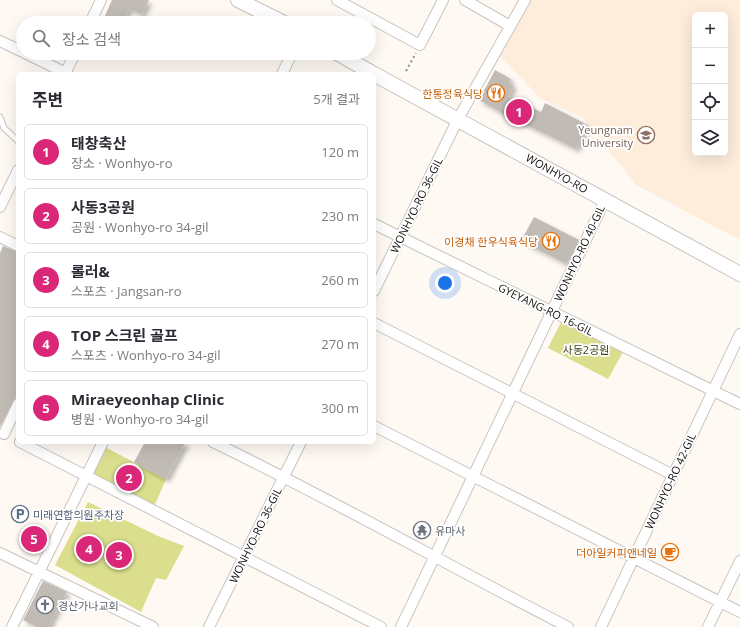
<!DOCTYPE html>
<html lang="ko">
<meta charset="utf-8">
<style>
:root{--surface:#fff;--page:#f7f7f7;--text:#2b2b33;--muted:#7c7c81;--line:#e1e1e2;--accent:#db2777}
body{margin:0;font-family:"Open Sans","Noto Sans KR",sans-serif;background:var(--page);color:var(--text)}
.controls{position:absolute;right:12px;top:12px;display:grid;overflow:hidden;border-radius:6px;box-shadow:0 4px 16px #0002}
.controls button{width:36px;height:36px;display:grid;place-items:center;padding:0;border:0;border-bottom:1px solid var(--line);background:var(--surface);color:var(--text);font:20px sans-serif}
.you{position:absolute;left:445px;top:283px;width:14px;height:14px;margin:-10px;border:3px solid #fff;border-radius:50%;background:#1a73e8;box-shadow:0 0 0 6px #1a73e833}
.badge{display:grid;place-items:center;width:26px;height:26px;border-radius:50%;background:var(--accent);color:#fff;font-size:13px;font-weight:700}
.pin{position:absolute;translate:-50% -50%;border:2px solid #fff;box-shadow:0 1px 4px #0006}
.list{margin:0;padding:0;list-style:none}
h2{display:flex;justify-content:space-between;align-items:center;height:52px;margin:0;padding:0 16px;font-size:17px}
h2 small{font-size:13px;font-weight:400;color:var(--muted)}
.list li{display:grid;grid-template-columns:26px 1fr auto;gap:12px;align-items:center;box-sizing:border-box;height:56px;margin:0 8px 8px;padding:0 8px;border:1px solid var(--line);border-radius:6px}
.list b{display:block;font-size:15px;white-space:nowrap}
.list p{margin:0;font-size:13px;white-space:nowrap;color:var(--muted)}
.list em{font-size:13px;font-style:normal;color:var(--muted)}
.icon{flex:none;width:22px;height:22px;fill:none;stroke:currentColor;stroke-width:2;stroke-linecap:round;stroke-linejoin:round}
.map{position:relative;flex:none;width:740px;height:627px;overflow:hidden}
.search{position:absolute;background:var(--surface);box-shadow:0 4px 16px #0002;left:16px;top:16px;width:360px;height:44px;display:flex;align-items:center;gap:10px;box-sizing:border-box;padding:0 14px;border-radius:22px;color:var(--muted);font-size:15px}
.panel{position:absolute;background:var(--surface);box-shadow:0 4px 16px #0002;left:16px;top:72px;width:360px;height:372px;border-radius:6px}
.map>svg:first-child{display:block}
.education{fill:#feeddb;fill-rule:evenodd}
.green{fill:#dade8d}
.building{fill:#c1bbb6;filter:url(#shadow)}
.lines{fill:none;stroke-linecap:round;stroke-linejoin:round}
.service-casing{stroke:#c9c3bf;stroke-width:7}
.minor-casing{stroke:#c9c3bf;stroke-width:12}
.secondary-casing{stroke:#c9c3bf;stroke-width:16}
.path{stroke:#8e8a87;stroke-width:2;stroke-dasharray:2 3;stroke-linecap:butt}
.service{stroke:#fff;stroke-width:5}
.minor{stroke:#fff;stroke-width:10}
.secondary{stroke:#fff;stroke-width:14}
.labels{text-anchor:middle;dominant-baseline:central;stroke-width:3.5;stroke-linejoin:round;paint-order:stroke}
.food-label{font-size:11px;fill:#c56008;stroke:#fff;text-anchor:end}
.education-label{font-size:11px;fill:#785e54;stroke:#fff;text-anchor:end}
.street-label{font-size:11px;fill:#141211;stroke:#fff}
.park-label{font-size:11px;fill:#404216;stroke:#fff}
.service-label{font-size:11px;fill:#4e5e75;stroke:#fff;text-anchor:start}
.worship-label{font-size:11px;fill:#5b616d;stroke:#fff;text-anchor:start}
</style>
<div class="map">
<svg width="740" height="627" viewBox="0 0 740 627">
<defs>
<filter id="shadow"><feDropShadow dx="3.5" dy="3.5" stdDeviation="2" flood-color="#0004"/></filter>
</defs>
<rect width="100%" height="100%" fill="#fff9f4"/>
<!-- education -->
<path class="education" d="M532 0H740V240L636 185 582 117 541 99 500 56ZM695 15H725V153H695Z"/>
<!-- green -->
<path class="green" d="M562 320 624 350 608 379 548 348Z
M103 446 166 479 153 509 93 477 92 469Z
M88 502 158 536 184 546 166 580 156 578 141 612 55 565Z"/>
<!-- building -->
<path class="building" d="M112 0H149L142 14 129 9 123 23 104 18Z
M495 70 511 79 509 83 514 86 508 96 541 112 545 103 588 125 576 149 529 126 502 114V113L479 100Z
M534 217 579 240 567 264 521 241Z
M3 246 18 252V392L0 427V253Z
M145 442H186L166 479 134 462Z
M43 581 67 592 48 627H37L23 620Z"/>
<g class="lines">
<defs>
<path id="service" d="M0 117 4 128 18 141"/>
<path id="minor" d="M337 0 420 45 443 0
M465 0 510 26
M90 23 101 0
M0 41 23 52
M25 53 68 74
M65 74 75 53
M282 74 292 53
M0 207 18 170
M374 224 740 404
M0 237 18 246
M374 291 458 119 525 0
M374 323 673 475
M374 426 740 612
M4 434 18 404
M20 442 381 627
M213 442C333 500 449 566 568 627
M0 553 153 627
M12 627 103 442
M209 627 301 442
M401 627 605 200
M601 627 740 334
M708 627 740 561"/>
<path id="secondary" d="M238 0 284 23
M337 53 374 74
M374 74 740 274"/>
</defs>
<!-- service casing -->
<use href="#service" class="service-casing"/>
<!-- minor casing -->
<use href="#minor" class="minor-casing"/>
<!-- secondary casing -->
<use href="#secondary" class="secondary-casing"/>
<!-- path -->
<path class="path" d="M406 71 416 53"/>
<!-- service -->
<use href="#service" class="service"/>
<!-- minor -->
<use href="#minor" class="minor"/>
<!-- secondary -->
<use href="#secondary" class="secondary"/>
</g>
<!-- icons -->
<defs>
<symbol id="restaurant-ring" viewBox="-11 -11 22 22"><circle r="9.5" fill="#fff" stroke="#e8710a" stroke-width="1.5"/><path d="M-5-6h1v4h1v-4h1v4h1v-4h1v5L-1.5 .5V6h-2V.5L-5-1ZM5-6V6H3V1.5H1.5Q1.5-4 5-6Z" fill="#e8710a"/></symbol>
<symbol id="university-ring" viewBox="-11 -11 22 22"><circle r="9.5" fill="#fff" stroke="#8d6e63" stroke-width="1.5"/><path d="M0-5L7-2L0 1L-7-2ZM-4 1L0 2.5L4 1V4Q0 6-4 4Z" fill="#8d6e63"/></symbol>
<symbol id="parking-ring" viewBox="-11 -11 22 22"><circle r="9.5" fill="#fff" stroke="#5c6f8a" stroke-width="1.5"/><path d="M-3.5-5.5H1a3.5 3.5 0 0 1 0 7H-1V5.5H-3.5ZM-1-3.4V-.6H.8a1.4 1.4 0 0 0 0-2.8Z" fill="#5c6f8a"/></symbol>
<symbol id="temple-ring" viewBox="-11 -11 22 22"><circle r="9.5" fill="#fff" stroke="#6b7280" stroke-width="1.5"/><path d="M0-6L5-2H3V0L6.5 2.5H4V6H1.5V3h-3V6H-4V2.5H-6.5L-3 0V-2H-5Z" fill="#6b7280"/></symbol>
<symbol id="cafe-ring" viewBox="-11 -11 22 22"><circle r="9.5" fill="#fff" stroke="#e8710a" stroke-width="1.5"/><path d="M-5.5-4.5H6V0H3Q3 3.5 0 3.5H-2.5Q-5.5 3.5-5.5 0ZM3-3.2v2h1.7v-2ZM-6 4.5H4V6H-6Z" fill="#e8710a"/></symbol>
<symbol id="church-ring" viewBox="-11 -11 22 22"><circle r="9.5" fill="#fff" stroke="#6b7280" stroke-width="1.5"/><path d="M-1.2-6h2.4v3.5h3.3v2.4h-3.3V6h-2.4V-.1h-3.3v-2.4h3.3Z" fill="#6b7280"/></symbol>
</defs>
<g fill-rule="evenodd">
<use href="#restaurant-ring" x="486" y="83" width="20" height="20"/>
<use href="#university-ring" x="636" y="125" width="20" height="20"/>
<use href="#restaurant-ring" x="541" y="231" width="20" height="20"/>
<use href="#parking-ring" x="10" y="504" width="20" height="20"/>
<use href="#temple-ring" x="412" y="520" width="20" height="20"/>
<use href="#cafe-ring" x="660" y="542" width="20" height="20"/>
<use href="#church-ring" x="35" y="595" width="20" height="20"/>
</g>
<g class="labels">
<!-- food labels -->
<g class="food-label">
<text x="483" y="93">한통정육식당</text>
<text x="538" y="241">이경채 한우식육식당</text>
<text x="657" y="552">더아일커피앤네일</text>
</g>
<!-- education labels -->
<g class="education-label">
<text x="633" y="129">Yeungnam<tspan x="633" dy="13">University</tspan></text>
</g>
<!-- street labels -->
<g class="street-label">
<text transform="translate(557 173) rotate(29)">WONHYO-RO</text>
<text transform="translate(416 205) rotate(-64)">WONHYO-RO 36-GIL</text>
<text transform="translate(579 253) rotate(-65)">WONHYO-RO 40-GIL</text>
<text transform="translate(546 309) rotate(26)">GYEYANG-RO 16-GIL</text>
<text transform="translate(670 481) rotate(-65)">WONHYO-RO 42-GIL</text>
<text transform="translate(255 535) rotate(-64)">WONHYO-RO 36-GIL</text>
</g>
<!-- park labels -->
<g class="park-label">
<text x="586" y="349">사동2공원</text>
</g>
<!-- service labels -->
<g class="service-label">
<text x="33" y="514">미래연합의원주차장</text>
</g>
<!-- worship labels -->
<g class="worship-label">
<text x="435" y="530">유마사</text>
<text x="58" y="605">경산가나교회</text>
</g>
</g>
</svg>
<div class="controls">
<button>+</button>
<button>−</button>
<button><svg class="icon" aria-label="locate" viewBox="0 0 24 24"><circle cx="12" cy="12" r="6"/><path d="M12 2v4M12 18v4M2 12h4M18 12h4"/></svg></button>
<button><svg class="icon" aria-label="layers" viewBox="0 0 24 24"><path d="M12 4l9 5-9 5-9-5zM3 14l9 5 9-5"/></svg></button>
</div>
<div class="you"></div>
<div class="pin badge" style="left:519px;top:112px">1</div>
<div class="pin badge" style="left:129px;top:478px">2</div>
<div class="pin badge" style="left:119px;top:555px">3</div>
<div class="pin badge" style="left:89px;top:549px">4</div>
<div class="pin badge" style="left:34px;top:539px">5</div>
<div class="search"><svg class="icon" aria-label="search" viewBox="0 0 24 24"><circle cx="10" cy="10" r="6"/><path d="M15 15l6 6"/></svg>장소 검색</div>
<section class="panel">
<h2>주변<small>5개 결과</small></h2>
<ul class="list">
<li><span class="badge">1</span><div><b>태창축산</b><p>장소 · Wonhyo-ro</p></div><em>120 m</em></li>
<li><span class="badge">2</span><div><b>사동3공원</b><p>공원 · Wonhyo-ro 34-gil</p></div><em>230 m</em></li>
<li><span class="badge">3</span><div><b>롤러&amp;</b><p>스포츠 · Jangsan-ro</p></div><em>260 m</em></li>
<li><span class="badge">4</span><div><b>TOP 스크린 골프</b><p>스포츠 · Wonhyo-ro 34-gil</p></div><em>270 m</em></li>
<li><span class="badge">5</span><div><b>Miraeyeonhap Clinic</b><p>병원 · Wonhyo-ro 34-gil</p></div><em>300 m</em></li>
</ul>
</section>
</div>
